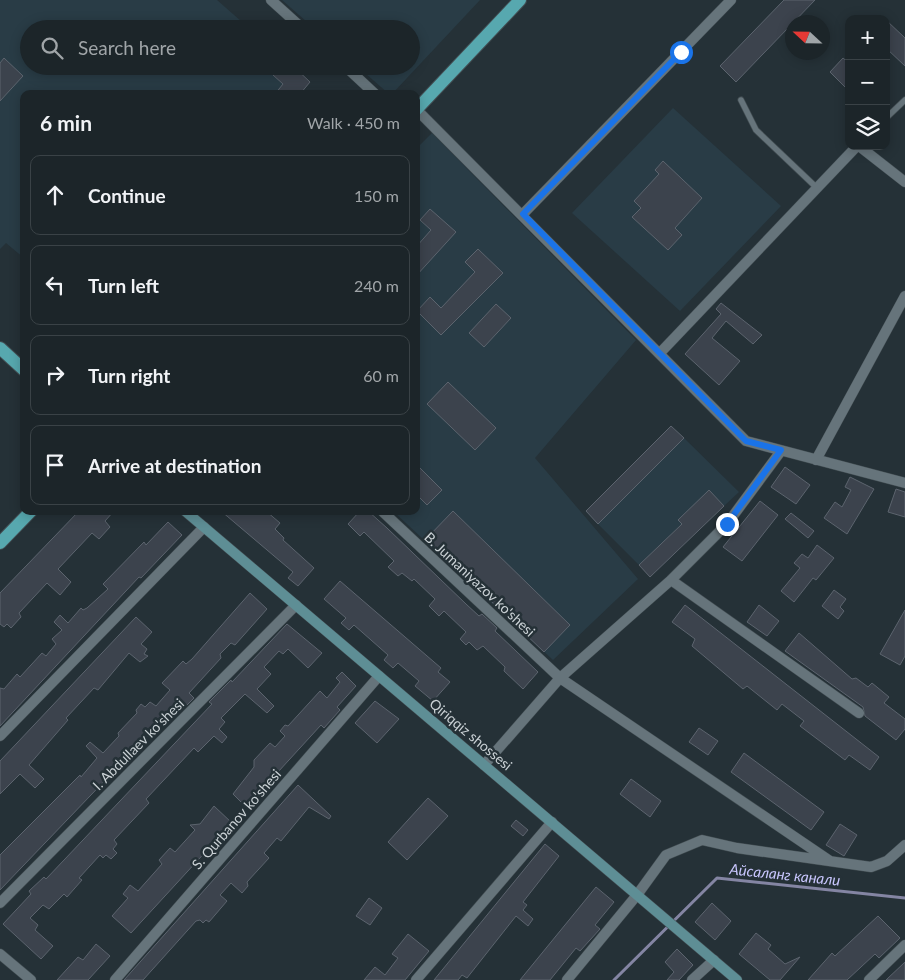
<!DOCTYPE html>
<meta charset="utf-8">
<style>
:root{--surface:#1c2529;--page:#293135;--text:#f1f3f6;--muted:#a0a5a8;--line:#3a4246}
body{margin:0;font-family:Lato,sans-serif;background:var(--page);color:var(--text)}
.controls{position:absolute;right:15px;top:15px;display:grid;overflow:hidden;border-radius:10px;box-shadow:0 2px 12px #0003}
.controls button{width:45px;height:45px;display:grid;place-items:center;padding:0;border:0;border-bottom:1px solid var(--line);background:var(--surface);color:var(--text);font:25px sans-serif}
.compass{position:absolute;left:785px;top:15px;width:45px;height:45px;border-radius:50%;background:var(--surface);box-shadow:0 2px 12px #0003;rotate:292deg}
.stop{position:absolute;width:15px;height:15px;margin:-11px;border:4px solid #1a73e8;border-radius:50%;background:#fff}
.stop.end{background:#1a73e8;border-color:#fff;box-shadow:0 1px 5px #0008}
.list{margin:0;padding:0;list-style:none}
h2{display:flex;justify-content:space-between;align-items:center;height:65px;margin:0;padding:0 20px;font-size:21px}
h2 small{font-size:16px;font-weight:400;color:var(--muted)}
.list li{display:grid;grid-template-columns:32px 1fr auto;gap:15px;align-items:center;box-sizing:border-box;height:80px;margin:0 10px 10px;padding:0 10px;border:1px solid var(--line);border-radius:10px}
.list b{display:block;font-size:19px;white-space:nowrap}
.list em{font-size:16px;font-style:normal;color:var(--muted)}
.icon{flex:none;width:28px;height:28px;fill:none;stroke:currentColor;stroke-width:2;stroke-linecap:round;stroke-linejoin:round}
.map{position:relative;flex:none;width:905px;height:980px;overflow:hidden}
.search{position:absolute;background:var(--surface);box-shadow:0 2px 12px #0003;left:20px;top:20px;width:400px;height:55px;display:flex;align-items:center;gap:12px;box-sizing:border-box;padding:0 18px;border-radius:28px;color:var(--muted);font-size:19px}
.panel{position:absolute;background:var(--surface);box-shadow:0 2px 12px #0003;left:20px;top:90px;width:400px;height:425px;border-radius:10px}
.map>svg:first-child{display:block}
.built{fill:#293c46}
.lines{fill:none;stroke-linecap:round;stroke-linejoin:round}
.stream{stroke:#8485a3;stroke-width:3}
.building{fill:#3c434d;stroke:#5c646e}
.lane-casing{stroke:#424d52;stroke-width:7}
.street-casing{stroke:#424d52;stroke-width:11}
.secondary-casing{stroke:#424d52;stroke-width:11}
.primary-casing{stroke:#424d52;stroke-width:14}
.lane{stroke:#66747b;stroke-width:5.5}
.street{stroke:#66747b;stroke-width:10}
.secondary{stroke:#5e8e95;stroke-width:10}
.primary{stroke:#57a8af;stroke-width:12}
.route{stroke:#1a73e8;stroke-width:6}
.labels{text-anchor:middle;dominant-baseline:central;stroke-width:5;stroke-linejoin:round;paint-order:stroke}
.street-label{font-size:14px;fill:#cbd2d6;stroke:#253137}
.water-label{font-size:15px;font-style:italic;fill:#c8c6fd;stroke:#253137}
</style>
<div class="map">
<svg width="905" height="980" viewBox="0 0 905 980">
<rect width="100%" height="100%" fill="#253137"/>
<!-- built -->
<path class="built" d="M0 0H217L250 29H29V66H293L310 82 300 94H24V258L6 243 0 249Z
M282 0H480L392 94H389L357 66H411V29H315Z
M673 108 781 206 680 311 572 213Z
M432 133 636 340 535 458 638 579 553 660 393 511H416V149Z
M684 438 739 492 724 506 682 524 639 565 598 524Z"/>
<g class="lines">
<!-- stream -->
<path class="stream" d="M614 980 717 878 905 898"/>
</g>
<!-- building -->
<path class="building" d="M784 0H815L736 82 720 66Z
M886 20 905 38V66L886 48Z
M4 58 23 76 0 101V63Z
M843 58 849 63V91L830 72Z
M281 66H293L310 82 300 94H275L283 84 273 75Z
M663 161 702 198 675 228 682 235 668 250 632 217 641 208 634 201 659 174 655 170Z
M430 209 456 232 416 276V247L431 230 420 220Z
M478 249 503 273 441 335 417 311 430 297 441 308 475 272 465 262Z
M721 303 762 335 753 344 726 321 712 338 740 361 719 385 685 354 721 314 716 309Z
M496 304 511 318 484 347 469 333Z
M448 382 496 428 475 450 427 404Z
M671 426 684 438 598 524 586 511Z
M416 464 442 490 427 505 416 494Z
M785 467 810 485 796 504 771 487Z
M850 477 874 489 847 534 824 518 835 502 842 507 851 490 845 487Z
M896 489 905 492V517L888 512Z
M709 490 724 506 650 577 639 565 682 524 678 520Z
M760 501 778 515 742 561 723 547Z
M79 511H114L105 521 110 527 99 539 92 533 58 569 71 582 60 595 47 583 19 613 21 617 11 628 7 624 4 627 0 624V593Z
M221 511H266L280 523 275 529 284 538 283 540 314 568 298 586 288 578 293 572Z
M360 511H368L387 528 466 604 479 616 482 614 497 628 495 631 538 672 523 689 504 671 505 667 483 646 477 650 469 642 466 645 460 639 466 632 444 611 439 616 429 606 435 599 414 579 412 581 402 573 398 576 388 567 394 561 364 532 360 536 348 524Z
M453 511 570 625 544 652 426 539Z
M791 513 814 531 808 538 785 519Z
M168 522 182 535 141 578 139 577 0 726V688L4 689 17 674 20 677 42 653 46 656 56 644 52 639 62 630 54 622 60 615 68 623 81 608 83 610 87 608 108 589 103 584 144 542 146 545Z
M817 545 834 558 816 580 813 578 794 602 781 591 800 568 794 563 802 554 808 558Z
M340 581 441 668 438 672 450 682 433 701 415 686 419 681 398 663 393 668 384 660 388 655 354 625 349 630 341 623 346 618 324 599Z
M834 590 846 599 840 607 844 611 838 619 822 606Z
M250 593 267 609 235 645 231 643 220 654 221 658 189 693 194 698 186 706 181 701 0 890V855L80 775 81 777 97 758 86 746 90 742 103 753 119 736 118 733 137 713 136 710 141 704 145 707 150 702 156 706 170 690 162 683 183 661 186 664 192 659Z
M685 605 879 757 870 770 849 755 845 760 800 726 804 721 782 704 777 710 747 686 743 689 692 646 695 639 672 622Z
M759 605 779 621 767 636 747 622Z
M905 610V656L900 665 880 654Z
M136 617 152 632 141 644 147 649 144 654 148 656 140 662 129 653 98 690 94 688 66 718 68 720 29 765 44 779 35 788 20 774 0 794V761Z
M287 624 322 653 308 668 288 649 283 654 279 651 264 667 271 674 257 689 274 706 267 713 245 694 221 718 225 722 219 729 227 737 222 743 214 736 198 752 194 748 146 799 149 803 114 840 117 844 113 849 117 853 111 859 106 855 103 858 100 855 79 878 82 880 67 897 64 894 49 909 43 905 30 918 38 925 35 930 53 946 41 959 3 924 31 894 29 891 44 877 46 879 212 704 209 702 231 680 232 682Z
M799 633 852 679 856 678 868 687 872 683 889 697 884 703 905 719V729L896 740 865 716 863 707 785 651Z
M342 672 356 686 337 707 340 710 324 728 321 725 246 807 233 794 254 767V760L270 743 275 747 285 736 280 731 285 725 288 726 320 691 327 698 340 682 336 678Z
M375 701 399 719 377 743 355 723Z
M699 728 718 741 708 755 689 742Z
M744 753 824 812 811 830 731 772Z
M631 779 661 801 650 817 620 794Z
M298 785 331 816 329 819 309 807 281 841 277 838 264 853 269 858 247 882 248 886 242 893 231 883 220 895 227 901 209 922 206 920 203 923 200 920 196 921 143 980H124Z
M428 798 448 816 407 860 388 842Z
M214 806 232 823 131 933 112 916 128 898 123 894 130 885 138 891 162 864 159 860 170 848 175 852 195 830 190 825 200 824Z
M516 820 528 830 523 836 511 826Z
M840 824 857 835 844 856 826 845Z
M545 844 559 856 523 902 527 905 523 910 533 919 528 926 516 916 467 978 462 975 458 980H434Z
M596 887 614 902 595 925 600 929 580 951 576 948 550 980H520Z
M369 898 382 908 370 925 356 916Z
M712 903 731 921 715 940 695 922Z
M878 916 900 938 879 958 875 954 847 980H808L832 953 835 956Z
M756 933 771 945 768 949 785 964 800 957 780 980H770L739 954Z
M408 934 429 951 405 980H364L375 967 385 975 398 958 392 954Z
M96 944 110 956 88 980H57L78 957 83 960Z
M677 949 693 965 679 980H667L674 972 665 962Z
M905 962V980H886Z"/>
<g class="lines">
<defs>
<path id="lane" d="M741 100 756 130 817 188
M886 118 905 100"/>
<path id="street" d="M271 0 303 29
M345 66 375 94
M417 110 746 441 905 483
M859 146 905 182
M523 214 731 0
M660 353 857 146
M816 460 905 296
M382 511 560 678 830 861
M671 580 859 713
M0 736 204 527
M484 765 560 678 671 580 727 524 781 451
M0 903 296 605
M0 954 31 980
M115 980 379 676
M416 980 552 822
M567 980 637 895 666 855 702 840 737 848 871 867 887 861 905 845
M692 980 714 960
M869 980 905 945"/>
<path id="secondary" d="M185 511 737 980"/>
<path id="primary" d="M416 110 520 0
M0 348 24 370
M0 543 31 511"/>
</defs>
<!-- lane casing -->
<use href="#lane" class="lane-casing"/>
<!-- street casing -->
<use href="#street" class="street-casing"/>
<!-- secondary casing -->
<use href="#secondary" class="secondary-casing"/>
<!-- primary casing -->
<use href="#primary" class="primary-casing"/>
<!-- lane -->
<use href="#lane" class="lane"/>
<!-- street -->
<use href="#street" class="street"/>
<!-- secondary -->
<use href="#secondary" class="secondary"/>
<!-- primary -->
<use href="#primary" class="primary"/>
</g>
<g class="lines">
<!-- route -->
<path class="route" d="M681 52 523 214 746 441 781 450 727 524"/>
</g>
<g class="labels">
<!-- street labels -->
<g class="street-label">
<text transform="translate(480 584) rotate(43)">B. Jumaniyazov ko'shesi</text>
<text transform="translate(471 734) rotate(40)">Qiriqqiz shossesi</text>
<text transform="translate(138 744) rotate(-45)">I. Abdullaev ko'shesi</text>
<text transform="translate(236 819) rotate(-49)">S. Qurbanov ko'shesi</text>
</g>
<!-- water labels -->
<g class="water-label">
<text transform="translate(785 874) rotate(6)">Айсаланг канали</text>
</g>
</g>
</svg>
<div class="controls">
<button>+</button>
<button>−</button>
<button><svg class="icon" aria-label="layers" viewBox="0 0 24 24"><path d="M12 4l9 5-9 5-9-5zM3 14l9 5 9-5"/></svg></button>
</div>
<svg class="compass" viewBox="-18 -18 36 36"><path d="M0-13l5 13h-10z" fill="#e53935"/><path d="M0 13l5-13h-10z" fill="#a0a5a8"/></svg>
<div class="stop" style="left:681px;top:52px"></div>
<div class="stop end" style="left:727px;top:524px"></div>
<div class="search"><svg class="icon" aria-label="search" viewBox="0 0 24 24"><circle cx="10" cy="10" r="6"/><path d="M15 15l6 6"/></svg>Search here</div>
<section class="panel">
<h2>6 min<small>Walk · 450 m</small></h2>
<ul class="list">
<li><svg class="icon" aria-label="ahead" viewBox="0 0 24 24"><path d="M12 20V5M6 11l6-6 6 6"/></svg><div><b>Continue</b></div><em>150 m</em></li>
<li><svg class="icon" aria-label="left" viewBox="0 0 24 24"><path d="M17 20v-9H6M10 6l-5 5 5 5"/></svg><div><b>Turn left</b></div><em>240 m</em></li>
<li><svg class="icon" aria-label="right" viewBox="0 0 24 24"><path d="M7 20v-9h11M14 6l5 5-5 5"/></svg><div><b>Turn right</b></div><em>60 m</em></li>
<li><svg class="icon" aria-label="arrive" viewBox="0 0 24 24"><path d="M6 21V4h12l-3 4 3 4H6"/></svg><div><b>Arrive at destination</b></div></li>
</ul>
</section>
</div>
